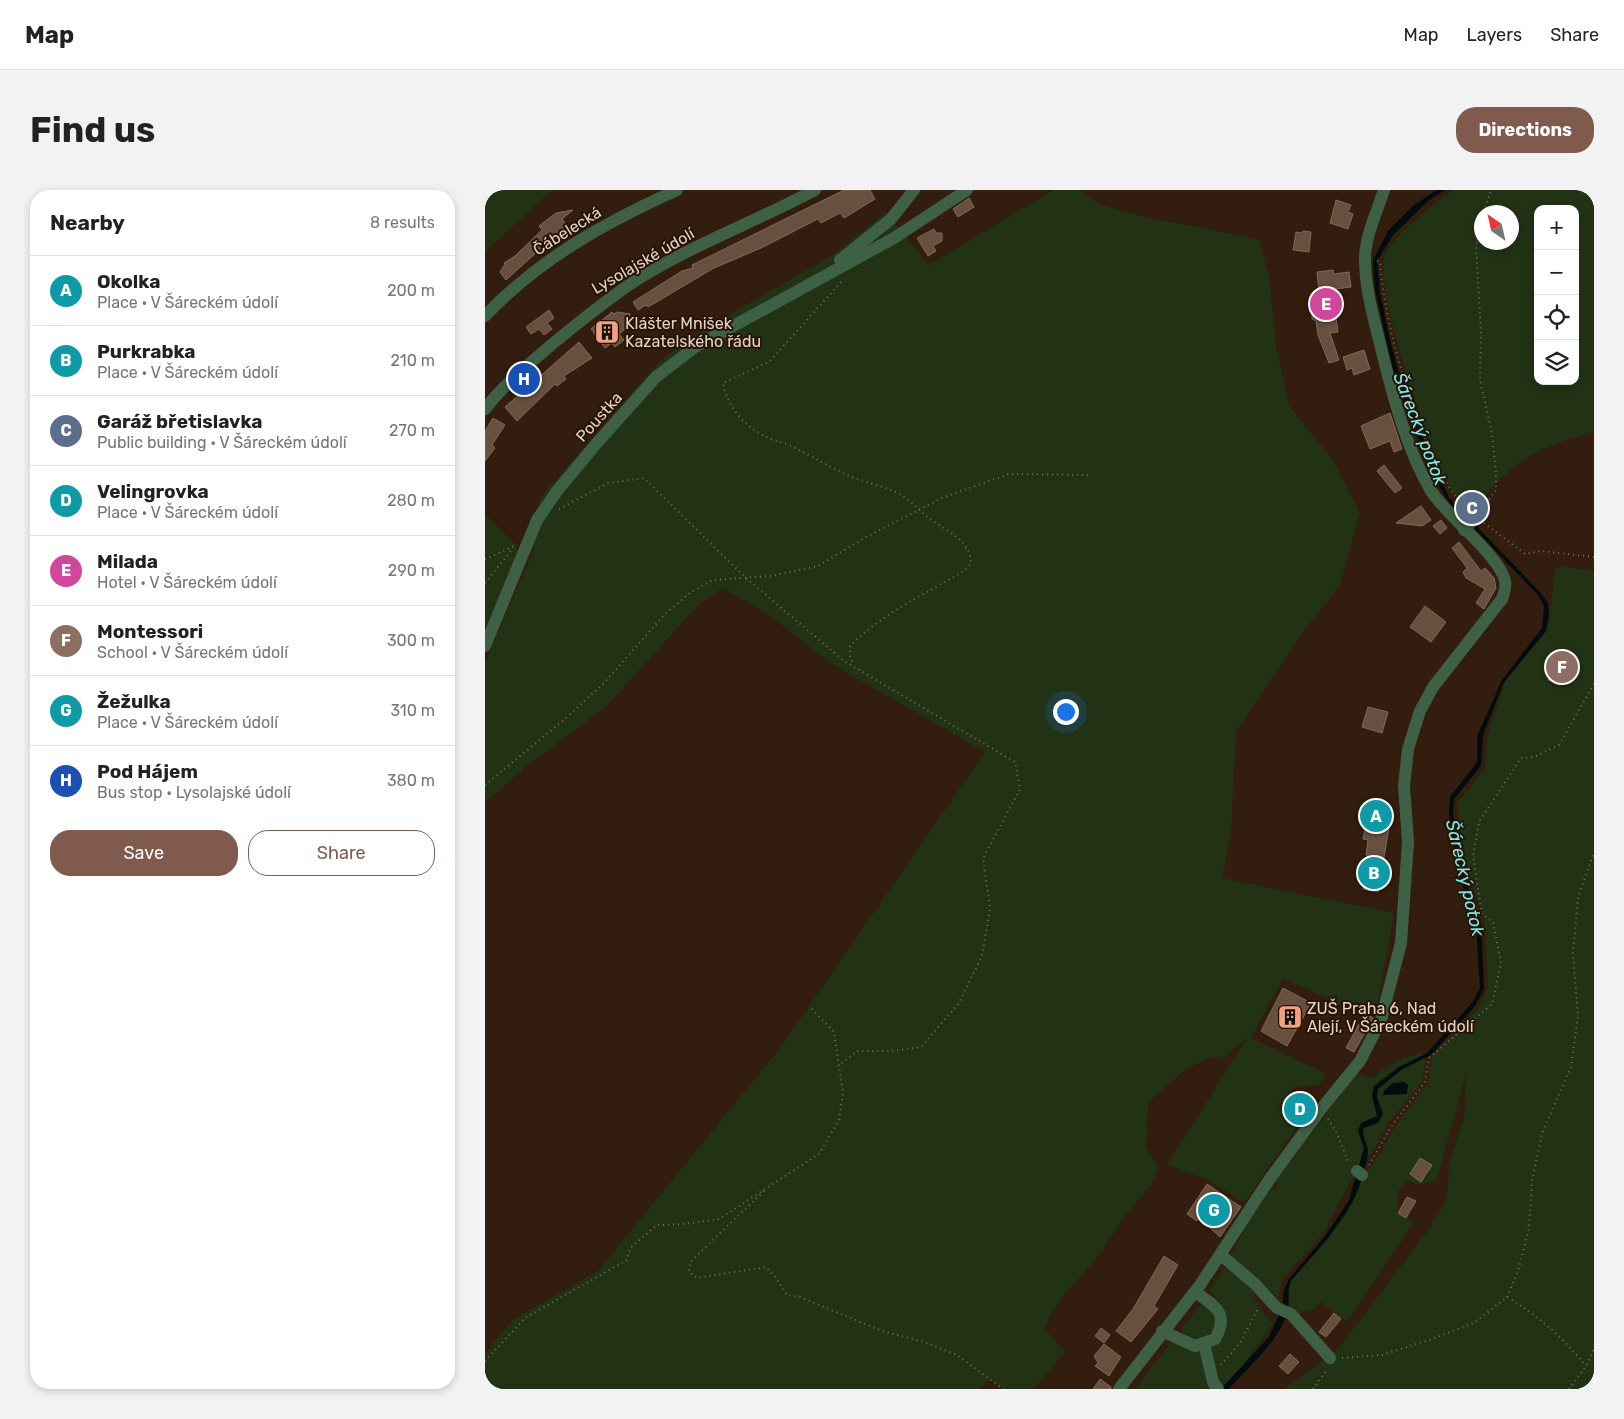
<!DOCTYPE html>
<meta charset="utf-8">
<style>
:root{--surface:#fff;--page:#f2f2f2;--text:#222;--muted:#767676;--line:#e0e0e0;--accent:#805b4d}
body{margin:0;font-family:Rubik,sans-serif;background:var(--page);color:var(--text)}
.controls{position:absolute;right:15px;top:15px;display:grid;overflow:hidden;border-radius:10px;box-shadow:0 2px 8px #0003}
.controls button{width:45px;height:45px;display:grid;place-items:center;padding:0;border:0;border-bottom:1px solid var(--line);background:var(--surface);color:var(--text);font:25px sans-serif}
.compass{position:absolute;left:989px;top:15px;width:45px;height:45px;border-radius:50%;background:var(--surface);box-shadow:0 2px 8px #0003;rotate:326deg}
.you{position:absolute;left:580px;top:521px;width:18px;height:18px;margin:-12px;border:4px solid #fff;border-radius:50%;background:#1a73e8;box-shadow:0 0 0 8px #1a73e833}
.badge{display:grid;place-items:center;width:32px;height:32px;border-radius:50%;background:var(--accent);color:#fff;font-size:16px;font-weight:700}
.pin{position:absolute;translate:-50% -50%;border:2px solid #fff;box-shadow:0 1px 5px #0006}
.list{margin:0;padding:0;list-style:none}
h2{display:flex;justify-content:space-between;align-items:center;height:65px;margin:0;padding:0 20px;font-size:21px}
h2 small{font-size:16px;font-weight:400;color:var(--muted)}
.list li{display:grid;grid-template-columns:32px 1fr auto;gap:15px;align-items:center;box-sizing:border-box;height:70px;padding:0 20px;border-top:1px solid var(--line)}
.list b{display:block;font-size:19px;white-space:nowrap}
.list p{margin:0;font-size:16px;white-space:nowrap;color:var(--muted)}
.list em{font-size:16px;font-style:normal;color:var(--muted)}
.actions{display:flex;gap:10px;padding:15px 20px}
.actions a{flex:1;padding:11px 0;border:1px solid var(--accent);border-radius:20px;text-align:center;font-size:18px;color:var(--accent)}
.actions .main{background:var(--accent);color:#fff}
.icon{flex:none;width:28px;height:28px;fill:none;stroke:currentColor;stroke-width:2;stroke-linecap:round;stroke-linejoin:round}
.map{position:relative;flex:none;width:1109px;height:1199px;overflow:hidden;border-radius:20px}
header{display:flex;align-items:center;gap:30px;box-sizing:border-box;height:70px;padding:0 25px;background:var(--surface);border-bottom:1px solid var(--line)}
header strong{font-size:24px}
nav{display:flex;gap:28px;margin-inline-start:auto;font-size:18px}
.intro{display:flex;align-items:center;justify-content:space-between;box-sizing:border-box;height:120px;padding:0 30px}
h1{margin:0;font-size:35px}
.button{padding:12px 22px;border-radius:20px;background:var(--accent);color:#fff;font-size:18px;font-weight:700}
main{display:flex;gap:30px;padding:0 30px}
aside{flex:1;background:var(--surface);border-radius:20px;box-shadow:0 2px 8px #0003}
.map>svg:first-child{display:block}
.green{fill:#223215;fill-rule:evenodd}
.water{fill:#000c0d}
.building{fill:#685040;stroke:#826958}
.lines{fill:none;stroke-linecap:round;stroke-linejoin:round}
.path{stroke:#7f6d60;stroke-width:2;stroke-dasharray:1 4;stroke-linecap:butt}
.minor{stroke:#3e6044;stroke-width:12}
.labels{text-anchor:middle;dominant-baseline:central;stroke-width:4;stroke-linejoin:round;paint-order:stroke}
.street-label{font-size:16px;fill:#e1d3c9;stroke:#271405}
.poi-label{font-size:16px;fill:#e1d3c9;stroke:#271405;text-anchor:start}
.water-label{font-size:18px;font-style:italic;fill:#7aecf0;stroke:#271405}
</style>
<header>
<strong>Map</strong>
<nav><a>Map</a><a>Layers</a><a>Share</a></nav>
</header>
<div class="intro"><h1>Find us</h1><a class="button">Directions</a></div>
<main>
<aside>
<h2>Nearby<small>8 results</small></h2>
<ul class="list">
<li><span class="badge" style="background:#0f9aa8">A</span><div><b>Okolka</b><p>Place · V Šáreckém údolí</p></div><em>200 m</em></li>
<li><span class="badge" style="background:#0f9aa8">B</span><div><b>Purkrabka</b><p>Place · V Šáreckém údolí</p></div><em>210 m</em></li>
<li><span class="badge" style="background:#5c6f8a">C</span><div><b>Garáž břetislavka</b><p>Public building · V Šáreckém údolí</p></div><em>270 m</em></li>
<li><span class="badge" style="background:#0f9aa8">D</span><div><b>Velingrovka</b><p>Place · V Šáreckém údolí</p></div><em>280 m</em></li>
<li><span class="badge" style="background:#d1479c">E</span><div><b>Milada</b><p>Hotel · V Šáreckém údolí</p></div><em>290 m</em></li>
<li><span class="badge" style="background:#8d6e63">F</span><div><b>Montessori</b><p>School · V Šáreckém údolí</p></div><em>300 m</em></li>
<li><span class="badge" style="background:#0f9aa8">G</span><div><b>Žežulka</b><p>Place · V Šáreckém údolí</p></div><em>310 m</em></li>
<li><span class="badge" style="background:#1a4fb4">H</span><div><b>Pod Hájem</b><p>Bus stop · Lysolajské údolí</p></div><em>380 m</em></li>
</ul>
<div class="actions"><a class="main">Save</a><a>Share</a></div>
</aside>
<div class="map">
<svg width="1109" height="1199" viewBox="0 0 1109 1199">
<rect width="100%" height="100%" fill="#321d0e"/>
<!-- green -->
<path class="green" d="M0 0H67L0 62Z
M568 0H594L616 15 660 27 773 49 784 84 791 156 804 216 848 270 875 323 855 395 819 441 751 541 746 643 737 688 909 723 891 822 863 818 798 788 766 848 842 884 834 895 810 897 794 917 814 934 761 1010 757 1012 724 990 682 975 762 848 739 867C713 864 681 896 663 913L661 957 673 977 666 995 639 1027 616 1063 575 1110 559 1138 580 1162 549 1199H518L506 1189 494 1199H0V1164L27 1130 113 1081 295 858 500 562 345 473 283 424 238 398 214 414 121 517 44 574 0 613V472L48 362 55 308 175 171 207 146 348 65 401 22 444 75Z
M968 0H1109V242C1049 257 1024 273 987 323 981 317 974 311 969 304 949 272 887 98 900 66 909 44 949 13 968 0ZM1053 19H1090V191H1053ZM996 22H1026V52H996Z
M0 324 31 355 34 364 0 438Z
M1076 376 1109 381V1199H799L852 1160 942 1042 962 1009 964 973 979 928 982 881 951 992 947 991 932 995 921 989 913 1002V1023L929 1033 862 1132 836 1112 828 1120 810 1124 802 1117 803 1094 845 1047 867 1003 896 962 909 938 943 892 947 866 994 817 1003 797 999 728 980 677 972 613 1000 579 1002 548 1020 492 1063 438 1070 379ZM1078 459 1089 464 1075 495 1063 490ZM935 968 946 975 942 986 940 985 936 991 925 984Z
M941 863 938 891 903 934 890 958 861 999 839 1043 798 1088 793 1108 772 1088 744 1069 771 1016 774 1017 786 998 790 1000 793 995 790 993 796 984 872 883 887 888C905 874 918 866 941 863Z
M741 1075 768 1098 771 1112 788 1134 760 1173 735 1199H650L686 1152 720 1160 738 1118 725 1100Z
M717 1112 730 1125V1142L717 1152 700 1147 696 1139Z"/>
<!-- water -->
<path class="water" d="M952 0H960L943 11 908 45 892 71 895 103 906 154 916 191 936 243 964 308 1055 402 1063 413 1064 424 1061 441 1019 492 998 545 996 576 969 609 968 622 977 680 996 733 999 799 990 816 946 865 916 880 893 899 892 907 898 924 893 933 879 938C876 946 882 952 883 960 883 970 878 984 875 994 864 1029 829 1063 806 1091 801 1103 806 1113 802 1125 791 1154 764 1176 744 1199H736L784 1147 798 1116V1103L804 1089 841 1045 864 1010 879 958 873 941 876 933 892 926 887 906 889 896 914 877 942 863 987 813 995 798 991 735 973 681 964 625 965 607 992 572V546L1017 490 1057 438 1059 416 1053 405 963 311 950 290 910 189 890 100 888 70 903 41 929 15Z
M919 892 923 895 922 904 898 905 899 901 908 893Z"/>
<!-- building -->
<path class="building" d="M359 0H385L390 9 359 28 355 23 336 33 333 29 276 58 229 78 163 117 161 115 153 120 148 112 197 81 208 78 207 75Z
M484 8 489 17 473 27 468 19Z
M851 10 866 15 863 22 868 24 863 39 845 33Z
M88 20 77 29 82 35 21 90 15 82 20 74 19 73 30 66 57 40 54 36 71 23Z
M449 39 451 43H457V51L448 56 451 61 443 66 432 48Z
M818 41 826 42 824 62 808 60 811 42 817 43Z
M848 80 849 84 864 82 866 97 851 99 854 119 850 120 853 142 845 143 854 170 844 173 833 145 831 131 827 129V124L830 120 828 103 834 102 832 82Z
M64 120 69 128 62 133 67 139 59 145 54 139 46 144 41 137Z
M127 122 129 124 132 122 145 124 143 137 134 144 139 150 130 157 127 153 120 158 106 139Z
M94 152 107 168 79 186 81 189 72 196 70 194 32 231 20 217Z
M879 160 885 179 869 185 867 178 862 180 858 167Z
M905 223 917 259 909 262 905 251 885 259 876 236Z
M8 228 20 235 7 255 10 258 0 271V241Z
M899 275 917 298 910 303 892 281Z
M936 316 946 330 937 336 911 333Z
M956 330 962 338 955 344 948 336Z
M974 352 996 381 1000 378 1009 388 1011 398 999 419 991 413 1000 399 981 388 978 382 982 378 967 358Z
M940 416 961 432 946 452 925 437Z
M1078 459 1089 464 1075 495 1063 490Z
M883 517 903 522 897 543 877 537Z
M885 612 902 616 898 636 904 638 893 702 878 699 883 665H881L883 650 878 649Z
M798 798 826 813 802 856 776 841Z
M880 823 888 828 869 862 861 858Z
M817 903 830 914 814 934 800 923Z
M935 968 947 975 936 992 925 984Z
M722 994 756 1017 735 1047 714 1028 712 1031 702 1024Z
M922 1007 931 1011 921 1028 913 1023Z
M679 1066 693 1075 669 1116 673 1119 646 1152 631 1141 648 1119Z
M849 1123 856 1129 841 1147 834 1142Z
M616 1138 625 1145 619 1153 610 1146Z
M619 1154 636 1167 624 1186 610 1176 613 1173 609 1166Z
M805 1164 814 1172 803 1184 794 1176Z
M615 1189 626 1197V1199H608Z"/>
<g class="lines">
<!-- path -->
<path class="path" d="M999 22 1006 0
M996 33 991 56 996 142 995 190 1007 244 1011 283V300L997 319
M892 71 895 72C900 129 915 181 935 234 947 265 960 297 982 321
M356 92 284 172 238 193C243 219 262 239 286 249 292 252 298 252 304 255 324 264 342 276 362 285 378 292 396 295 412 303 426 309 435 323 448 331 465 343 486 351 486 374 475 385 464 389 451 397 422 413 388 432 365 456V466L369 475
M74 319 123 293 159 288 261 388 359 471 530 572 535 599 498 668 505 718 497 766 474 813 436 857 405 861H372L353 876
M999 333 1040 364 1056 361 1109 367
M0 369 29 356
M0 393 26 361
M0 595 80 529 119 493 179 425 206 402 228 390 285 386 333 376 381 347 457 308 524 284 604 285
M843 929 851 941 864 974
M884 975 906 937 940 892 944 868 1007 814 1016 773 1008 732 997 724 988 666 994 632 1036 568 1049 567 1074 555 1109 494
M279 1001 208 1069 205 1073 204 1082 212 1088 281 1077 291 1088 302 1105 315 1107 397 1141 439 1152 472 1165 518 1199
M1022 1107 1033 1081 1044 1038 1047 991 1057 943 1086 877 1093 826 1088 764 1093 707 1109 663
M857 1168 897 1165 944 1150 989 1133 1022 1107C1054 1126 1078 1148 1101 1176
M0 1171 40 1128 142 1070 145 1058 172 1035 199 1034 234 1029 334 964 354 930 358 903 349 842 324 816
M736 1175 755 1153 774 1117
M828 1199 843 1179
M1084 1199 1101 1176 1109 1159"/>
<!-- minor -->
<path class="minor" d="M355 70 406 29 429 0
M0 126C54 69 121 32 192 0
M0 219C19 194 42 176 65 156 94 132 122 109 153 89 209 54 272 31 330 0
M979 340 989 329
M0 456 52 330 72 301 111 254 171 187 210 157 409 48 482 0
M872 981 877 985
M736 1065 770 1094 792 1118 806 1124 845 1168
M677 1141 710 1156 730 1149C745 1123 730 1116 710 1102
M719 1154 728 1192 733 1199
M634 1199 715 1095 784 990 836 919 875 871 896 830 916 753 923 652 919 596 923 559 935 521 948 497 1017 409C1019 404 1021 396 1020 391 1016 367 961 325 946 301 921 258 908 206 896 158 889 129 880 99 880 69 880 46 892 22 899 0"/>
</g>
<!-- icons -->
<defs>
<symbol id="building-square" viewBox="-11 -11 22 22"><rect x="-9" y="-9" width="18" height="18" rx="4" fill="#f3a082" stroke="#271405"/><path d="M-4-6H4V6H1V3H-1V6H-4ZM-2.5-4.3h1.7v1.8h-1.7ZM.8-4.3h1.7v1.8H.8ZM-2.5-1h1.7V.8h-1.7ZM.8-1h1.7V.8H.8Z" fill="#111"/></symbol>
</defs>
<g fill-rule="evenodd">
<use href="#building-square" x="108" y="128" width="28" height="28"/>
<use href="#building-square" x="791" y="813" width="28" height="28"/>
</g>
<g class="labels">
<!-- street labels -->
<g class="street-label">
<text transform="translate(82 41) rotate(-32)">Čábelecká</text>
<text transform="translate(158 71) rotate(-30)">Lysolajské údolí</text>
<text transform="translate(114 227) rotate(-48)">Poustka</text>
</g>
<!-- poi labels -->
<g class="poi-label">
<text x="140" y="133">Klášter Mnišek<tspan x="140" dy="18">Kazatelského řádu</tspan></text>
<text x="822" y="818">ZUŠ Praha 6, Nad<tspan x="822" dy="18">Alejí, V Šáreckém údolí</tspan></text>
</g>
<!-- water labels -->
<g class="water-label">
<text transform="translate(935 239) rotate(69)">Šárecký potok</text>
<text transform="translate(980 688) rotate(77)">Šárecký potok</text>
</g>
</g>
</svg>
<div class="controls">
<button>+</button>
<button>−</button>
<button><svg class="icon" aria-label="locate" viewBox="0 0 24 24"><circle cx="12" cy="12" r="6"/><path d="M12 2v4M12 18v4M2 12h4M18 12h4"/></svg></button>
<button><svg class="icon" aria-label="layers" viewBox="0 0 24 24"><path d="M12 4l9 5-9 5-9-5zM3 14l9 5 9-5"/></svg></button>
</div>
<svg class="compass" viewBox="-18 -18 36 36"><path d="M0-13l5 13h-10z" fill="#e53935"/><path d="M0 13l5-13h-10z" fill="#767676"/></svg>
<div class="you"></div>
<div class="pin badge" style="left:891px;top:626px;background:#0f9aa8">A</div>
<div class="pin badge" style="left:889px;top:683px;background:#0f9aa8">B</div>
<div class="pin badge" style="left:987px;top:318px;background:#5c6f8a">C</div>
<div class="pin badge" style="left:815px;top:919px;background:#0f9aa8">D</div>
<div class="pin badge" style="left:841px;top:114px;background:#d1479c">E</div>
<div class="pin badge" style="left:1077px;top:477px;background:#8d6e63">F</div>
<div class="pin badge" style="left:729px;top:1020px;background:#0f9aa8">G</div>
<div class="pin badge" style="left:39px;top:189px;background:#1a4fb4">H</div>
</div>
</main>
